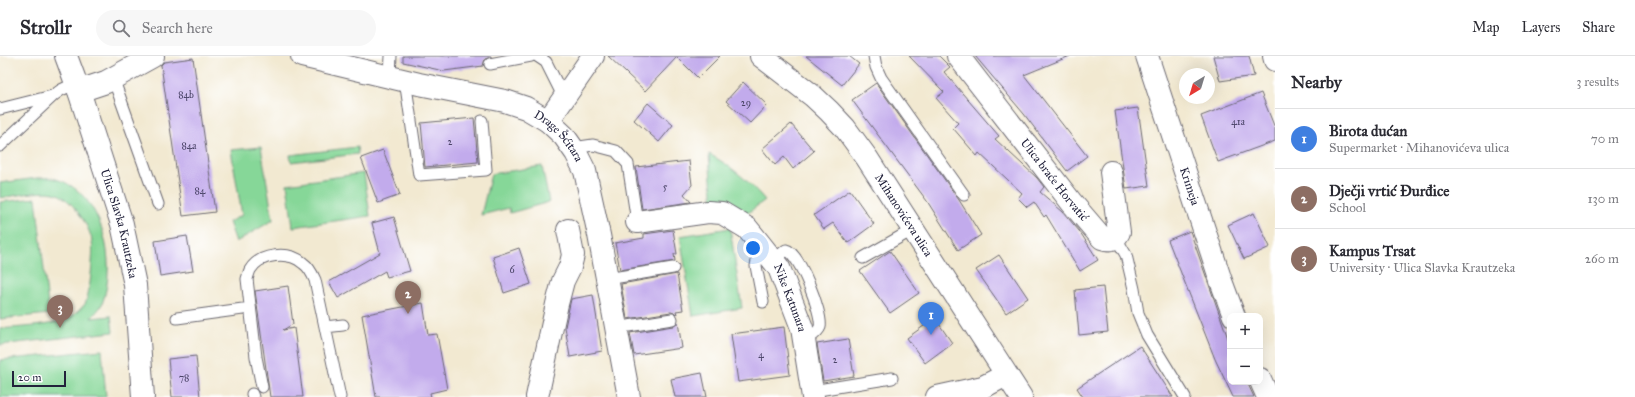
<!DOCTYPE html>
<meta charset="utf-8">
<style>
:root{--surface:#fff;--page:#f7f7f7;--text:#2b2b33;--muted:#7c7c81;--line:#e1e1e2;--accent:#1a73e8}
body{margin:0;font-family:"IM FELL Great Primer",serif;background:var(--page);color:var(--text)}
.controls{position:absolute;right:12px;bottom:12px;display:grid;overflow:hidden;border-radius:8px;box-shadow:0 4px 16px #0002}
.controls button{width:36px;height:36px;display:grid;place-items:center;padding:0;border:0;border-bottom:1px solid var(--line);background:var(--surface);color:var(--text);font:20px sans-serif}
.compass{position:absolute;left:1179px;top:12px;width:36px;height:36px;border-radius:50%;background:var(--surface);box-shadow:0 4px 16px #0002;rotate:218deg}
.scale{position:absolute;left:12px;bottom:10px;width:54px;box-sizing:border-box;padding-left:4px;border:2px solid #22223b;border-top:0;font-size:11px;line-height:14px;white-space:nowrap;color:#22223b;-webkit-text-stroke:3px #fff;paint-order:stroke}
.you{position:absolute;left:753px;top:192px;width:14px;height:14px;margin:-10px;border:3px solid #fff;border-radius:50%;background:#1a73e8;box-shadow:0 0 0 6px #1a73e833}
.badge{display:grid;place-items:center;width:26px;height:26px;border-radius:50%;background:var(--accent);color:#fff;font-size:13px;font-weight:700}
.pin{position:absolute;translate:-50% -33px;filter:drop-shadow(0 1px 2px #0008)}
.pin::after{content:'';position:absolute;top:21px;width:14px;height:12px;background:inherit;clip-path:polygon(0 0,100% 0,50% 100%)}
.list{margin:0;padding:0;list-style:none}
h2{display:flex;justify-content:space-between;align-items:center;height:52px;margin:0;padding:0 16px;font-size:17px}
h2 small{font-size:13px;font-weight:400;color:var(--muted)}
.list li{display:grid;grid-template-columns:26px 1fr auto;gap:12px;align-items:center;box-sizing:border-box;height:60px;padding:0 16px;border-top:1px solid var(--line)}
.list b{display:block;font-size:15px;white-space:nowrap}
.list p{margin:0;font-size:13px;white-space:nowrap;color:var(--muted)}
.list em{font-size:13px;font-style:normal;color:var(--muted)}
.icon{flex:none;width:22px;height:22px;fill:none;stroke:currentColor;stroke-width:2;stroke-linecap:round;stroke-linejoin:round}
.map{position:relative;flex:none;width:1275px;height:341px;overflow:hidden}
header{display:flex;align-items:center;gap:24px;box-sizing:border-box;height:56px;padding:0 20px;background:var(--surface);border-bottom:1px solid var(--line)}
header strong{font-size:19px}
nav{display:flex;gap:22px;margin-inline-start:auto;font-size:14px}
.search{width:280px;height:36px;background:var(--page);display:flex;align-items:center;gap:10px;box-sizing:border-box;padding:0 14px;border-radius:22px;color:var(--muted);font-size:15px}
main{display:flex}
aside{flex:1;background:var(--surface)}
.map>svg:first-child{display:block}
.green{fill:#86d798;stroke:#547c6a}
.building{fill:#c2abec}
.lines{fill:none;stroke-linecap:round;stroke-linejoin:round}
.service-casing{stroke:#6b6870;stroke-width:13}
.minor-casing{stroke:#6b6870;stroke-width:24}
.tertiary-casing{stroke:#6b6870;stroke-width:24}
.service{stroke:#fff;stroke-width:11}
.minor{stroke:#fff;stroke-width:22}
.tertiary{stroke:#fff;stroke-width:22}
.labels{text-anchor:middle;dominant-baseline:central;stroke-width:4;stroke-linejoin:round;paint-order:stroke}
.number-label{font-size:10px;fill:#4a4467}
.street-label{font-size:12px;fill:#22223b;stroke:#fff}
</style>
<header>
<strong>Strollr</strong>
<div class="search"><svg class="icon" aria-label="search" viewBox="0 0 24 24"><circle cx="10" cy="10" r="6"/><path d="M15 15l6 6"/></svg>Search here</div>
<nav><a>Map</a><a>Layers</a><a>Share</a></nav>
</header>
<main>
<div class="map">
<svg width="1275" height="341" viewBox="0 0 1275 341">
<rect width="100%" height="100%" fill="#fff"/>
<filter id="ink" filterUnits="userSpaceOnUse"><feTurbulence type="fractalNoise" baseFrequency=".025" numOctaves="2"/><feDisplacementMap in="SourceGraphic" scale="8" xChannelSelector="R" yChannelSelector="G"/><feConvolveMatrix kernelMatrix="1 2 1 2 8 2 1 2 1" color-interpolation-filters="sRGB"/></filter>
<filter id="wash" filterUnits="userSpaceOnUse"><feTurbulence type="fractalNoise" baseFrequency=".012" numOctaves="4" result="noise"/><feDisplacementMap in="SourceGraphic" scale="16" xChannelSelector="R" yChannelSelector="G"/><feGaussianBlur stdDeviation="0.9" result="paint"/><feColorMatrix in="noise" values="0 0 0 0 0 0 0 0 0 0 0 0 0 0 0 0 0 1.4 0 .05"/><feComposite in="paint" operator="in"/></filter>
<g filter="url(#wash)">
<rect width="100%" height="100%" fill="#f2e9d1"/>
<!-- green -->
<path class="green" d="M261 91 273 164 236 186 229 166 242 159 231 94Z
M357 91 358 98 291 106 290 99Z
M709 98C731 110 749 125 765 144L740 163 713 151Z
M542 110 549 146 510 157 509 152 481 159 491 118Z
M364 117 370 160 293 171 287 128Z
M37 122C43 122 50 121 56 123 103 136 118 207 102 248 100 253 94 258 91 262L111 260 113 276 0 289V273C18 271 57 270 71 261 75 258 82 252 85 248 90 238 94 197 92 185 90 170 70 140 54 137 42 134 14 140 0 142V127Z
M36 142 49 258 0 263V146Z
M730 172 742 252 693 260 680 180Z
M102 294 106 341H0V304Z"/>
<g id="blocks">
<!-- building -->
<path class="building" d="M403 0H491V1L485 3 483 10 444 15 403 6Z
M608 0H720L698 22 677 1 645 35Z
M806 0H849L859 8 842 29Z
M909 0H939L950 11 944 16 999 80 995 83 1037 122 1044 131 1040 136 1063 156 1080 176 1098 204 1080 215 1046 159 1044 161 1034 146 1027 151 1018 142 1022 137 979 97 977 100 953 72 958 67 936 42 944 36Z
M975 0H1070L1024 19 1087 100 1067 115 1024 58Z
M1213 0H1249L1254 20 1220 25Z
M193 2 215 156 183 160 161 9 164 6Z
M743 26 767 49 750 67 726 45Z
M876 27 959 144 981 179 958 194 927 145 852 44Z
M1261 37 1275 72V85L1218 106 1201 60Z
M648 47 673 69 659 86 634 64Z
M1138 52 1149 130 1126 133 1115 55Z
M474 62 478 106 425 111 421 67Z
M791 68 814 95 793 113 784 101 775 109 762 93Z
M383 94 400 139 378 147 361 102Z
M689 105 692 129 684 138 691 146 642 153 636 111Z
M850 134 874 168 848 187 833 167 824 173 814 159Z
M1254 157 1270 191 1244 203 1228 169Z
M394 161 410 215 387 221 385 215 338 242 329 226 380 197 372 167Z
M673 174 677 198H674L675 205 620 214 615 187 644 182V178Z
M1190 175 1230 288V326H1247L1254 341H1233L1215 303 1168 184Z
M187 180 193 215 160 220 155 185Z
M519 192 531 228 504 237 493 201Z
M890 195 919 237 890 257 860 215Z
M999 199 1028 242 1006 257 976 214Z
M677 218 683 254 676 255 677 258 671 256 627 263 621 228Z
M288 230 293 268 283 274 294 272 303 341H270L255 235Z
M1103 231 1108 276 1079 279 1075 234Z
M593 239 602 295 570 301 565 271 571 243Z
M423 247 428 279 437 278 447 333 430 337 431 341H376L362 259Z
M935 262 952 287 925 307 907 282Z
M678 266 682 292 634 299 630 277 673 270Z
M784 271 790 319 738 326 731 278Z
M848 283 854 320 823 325 817 288Z
M1140 290 1173 341H1083L1077 332Z
M196 300 200 341H172L168 303Z
M702 317 707 341H675L671 323Z"/>
</g>
</g>
<g filter="url(#ink)">
<use href="#blocks" fill-opacity="0" stroke="#6b6870" stroke-width="1"/>
<g class="lines">
<defs>
<path id="service" d="M537 0 546 6 564 42
M874 0 876 11 881 22 964 139
M490 8 531 0
M390 20 391 0
M113 22 158 148
M405 24 419 119 486 114 482 65
M0 53 52 40
M0 90 54 39 61 34 76 27
M573 92 593 89 616 95 628 108 637 166
M1116 182 1126 199 1134 233 1138 257 1147 279 1185 341
M863 202 914 173
M773 205 786 194C799 196 823 258 820 271 818 277 810 281 805 285
M607 223 673 212
M763 246 756 210 757 205 767 197
M177 262 250 252
M325 271 343 269
M616 272 672 263
M262 331 256 301 247 223C248 220 249 216 250 214 260 197 289 195 303 207 309 211 312 217 315 224L340 341
M812 335 892 322
M252 338 253 341"/>
<g id="minor">
<path id="s1" d="M302 0 419 28 505 45 526 52 548 65 564 80 576 97 585 115 599 179 629 341"/>
<path id="s2" d="M958 0 1072 147 1102 182C1111 185 1115 184 1119 176L1111 116"/>
<path d="M1274 0 1275 4"/>
<path d="M79 35 106 26 153 0"/>
<path d="M548 65 593 0"/>
<path id="s3" d="M637 166 708 156 722 157 747 172 760 188 779 212 802 272 813 341"/>
<path d="M537 341 557 248 563 225 570 211 573 199 568 174"/>
<path d="M937 341 983 331 1006 319"/>
</g>
<g id="tertiary">
<path id="s4" d="M66 0 79 35 122 168 135 229 143 341"/>
<path id="s5" d="M761 0 813 40 829 55 845 72 867 102 1021 341"/>
<path id="s6" d="M1147 0 1221 225 1234 260"/>
<path d="M1260 323 1268 341"/>
</g>
</defs>
<!-- service casing -->
<use href="#service" class="service-casing"/>
<!-- minor casing -->
<use href="#minor" class="minor-casing"/>
<!-- tertiary casing -->
<use href="#tertiary" class="tertiary-casing"/>
<!-- service -->
<use href="#service" class="service"/>
<!-- minor -->
<use href="#minor" class="minor"/>
<!-- tertiary -->
<use href="#tertiary" class="tertiary"/>
</g>
</g>
<g class="labels">
<!-- number labels -->
<g class="number-label">
<text x="186" y="39">84b</text>
<text x="746" y="47">29</text>
<text x="1238" y="66">41a</text>
<text x="450" y="86">2</text>
<text x="189" y="90">84a</text>
<text x="665" y="131">5</text>
<text x="200" y="135">84</text>
<text x="512" y="214">6</text>
<text x="761" y="299">4</text>
<text x="835" y="304">2</text>
<text x="184" y="322">78</text>
</g>
<!-- street labels -->
<g class="street-label">
<text stroke="none"><textPath href="#s1" startOffset="274">Drage Šćitara</textPath></text>
<text stroke="none"><textPath href="#s2" startOffset="157">Ulica braće Horvatić</textPath></text>
<text stroke="none"><textPath href="#s6" startOffset="137">Krimeja</textPath></text>
<text stroke="none"><textPath href="#s5" startOffset="216">Mihanovićeva ulica</textPath></text>
<text stroke="none"><textPath href="#s4" startOffset="176">Ulica Slavka Krautzeka</textPath></text>
<text stroke="none"><textPath href="#s3" startOffset="198">Nike Katunara</textPath></text>
</g>
</g>
</svg>
<div class="controls">
<button>+</button>
<button>−</button>
</div>
<svg class="compass" viewBox="-18 -18 36 36"><path d="M0-13l5 13h-10z" fill="#e53935"/><path d="M0 13l5-13h-10z" fill="#7c7c81"/></svg>
<div class="scale">20 m</div>
<div class="you"></div>
<div class="pin badge" style="left:931px;top:279px;background:#3f7fe0">1</div>
<div class="pin badge" style="left:408px;top:258px;background:#8d6e63">2</div>
<div class="pin badge" style="left:60px;top:272px;background:#8d6e63">3</div>
</div>
<aside>
<h2>Nearby<small>3 results</small></h2>
<ul class="list">
<li><span class="badge" style="background:#3f7fe0">1</span><div><b>Birota dućan</b><p>Supermarket · Mihanovićeva ulica</p></div><em>70 m</em></li>
<li><span class="badge" style="background:#8d6e63">2</span><div><b>Dječji vrtić Đurđice</b><p>School</p></div><em>130 m</em></li>
<li><span class="badge" style="background:#8d6e63">3</span><div><b>Kampus Trsat</b><p>University · Ulica Slavka Krautzeka</p></div><em>260 m</em></li>
</ul>
</aside>
</main>
